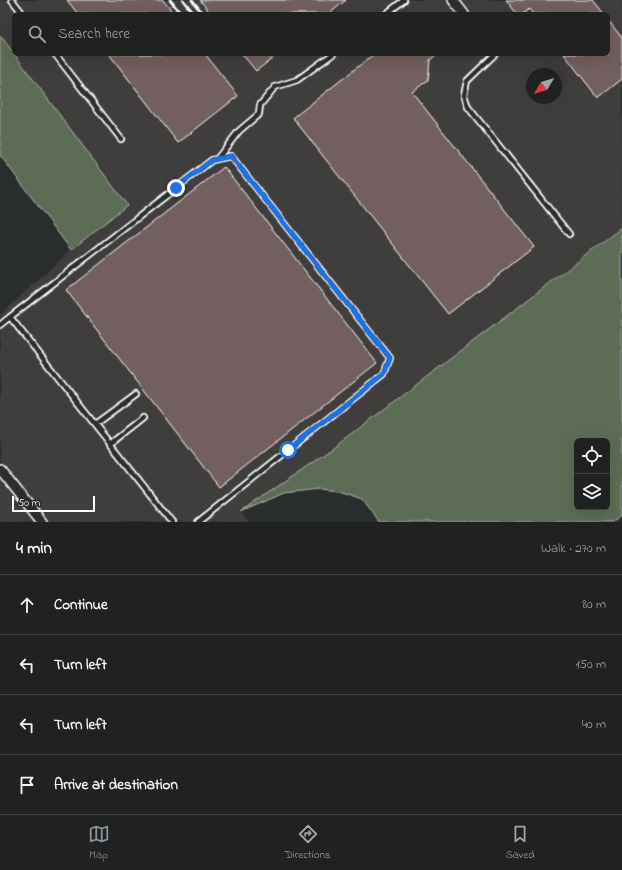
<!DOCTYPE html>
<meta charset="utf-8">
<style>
:root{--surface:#202222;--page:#2d2f2f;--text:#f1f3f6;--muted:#a2a4a5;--line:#3d3f40;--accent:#8c9099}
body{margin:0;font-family:"Indie Flower",sans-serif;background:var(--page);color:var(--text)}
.controls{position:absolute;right:12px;bottom:12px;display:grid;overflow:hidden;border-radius:6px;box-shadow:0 4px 16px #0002}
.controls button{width:36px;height:36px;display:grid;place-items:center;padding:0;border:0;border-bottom:1px solid var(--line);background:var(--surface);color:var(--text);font:20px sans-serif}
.compass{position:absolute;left:526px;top:68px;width:36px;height:36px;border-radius:50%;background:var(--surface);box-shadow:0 4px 16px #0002;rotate:232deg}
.scale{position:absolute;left:12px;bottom:10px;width:83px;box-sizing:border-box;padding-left:4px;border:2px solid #fff;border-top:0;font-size:11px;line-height:14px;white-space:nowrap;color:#fff;-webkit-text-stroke:3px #2a2d2e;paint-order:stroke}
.stop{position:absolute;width:12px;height:12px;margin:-9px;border:3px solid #1a73e8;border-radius:50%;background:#fff}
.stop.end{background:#1a73e8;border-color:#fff;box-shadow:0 1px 4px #0008}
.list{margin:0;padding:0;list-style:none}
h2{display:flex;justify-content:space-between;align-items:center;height:52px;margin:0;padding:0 16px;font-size:17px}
h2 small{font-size:13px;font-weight:400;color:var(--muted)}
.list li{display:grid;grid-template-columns:26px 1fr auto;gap:12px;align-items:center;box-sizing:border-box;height:60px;padding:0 16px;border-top:1px solid var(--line)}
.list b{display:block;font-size:15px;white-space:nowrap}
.list em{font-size:13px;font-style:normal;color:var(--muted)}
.icon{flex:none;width:22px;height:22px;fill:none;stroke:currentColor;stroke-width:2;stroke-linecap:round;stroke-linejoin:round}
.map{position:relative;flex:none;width:622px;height:522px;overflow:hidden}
.search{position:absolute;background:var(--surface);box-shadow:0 4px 16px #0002;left:12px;right:12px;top:12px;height:44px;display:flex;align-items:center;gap:10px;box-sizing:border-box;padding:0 14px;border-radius:6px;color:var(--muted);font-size:15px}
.sheet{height:292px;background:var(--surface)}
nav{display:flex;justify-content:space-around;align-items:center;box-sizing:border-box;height:56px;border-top:1px solid var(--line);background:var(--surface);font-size:11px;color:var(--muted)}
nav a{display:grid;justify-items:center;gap:2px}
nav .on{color:var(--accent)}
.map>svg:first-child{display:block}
.built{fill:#403c3c;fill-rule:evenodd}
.green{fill:#5b6c56;stroke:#adb6aa;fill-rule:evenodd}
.building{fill:#725f5e;stroke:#fff}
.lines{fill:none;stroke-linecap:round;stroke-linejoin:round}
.service-casing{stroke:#fff;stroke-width:8}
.minor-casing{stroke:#fff;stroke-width:12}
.service{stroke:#2a2d2e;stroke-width:4.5}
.minor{stroke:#2a2d2e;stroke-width:9}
.rail{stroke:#fff;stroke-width:3}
.route{stroke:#1a73e8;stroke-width:5}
</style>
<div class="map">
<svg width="622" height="522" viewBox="0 0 622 522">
<rect width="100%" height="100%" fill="#2a2d2e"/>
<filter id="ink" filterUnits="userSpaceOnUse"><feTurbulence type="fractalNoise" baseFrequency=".025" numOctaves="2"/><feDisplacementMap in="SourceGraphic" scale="8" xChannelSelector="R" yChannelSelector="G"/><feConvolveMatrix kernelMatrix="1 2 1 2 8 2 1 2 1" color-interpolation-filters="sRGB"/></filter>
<g filter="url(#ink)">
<!-- built -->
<path class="built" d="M0 0H622V228L336 446 241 512 249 522H0V315L71 250 127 205 14 54H608V14H14V54L0 35ZM532 74H556V98H532Z"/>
<!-- green -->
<path class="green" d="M0 35 127 205 71 250 0 155Z
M622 228V515L613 522H379L362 499 338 491 319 489 284 493 241 512 336 446ZM577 441H607V507H577Z"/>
<!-- building -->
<path class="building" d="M67 0H163L174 14H78Z
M200 0H346L329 14H211Z
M506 0H593L604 14H533L529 9 523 14H517Z
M608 20 622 38V79L598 98 564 54H608Z
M109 54H205L238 96 178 143Z
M242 54H278L256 71Z
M374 54H437L430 60 428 80 412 92 534 247 448 314 293 118Z
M224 167 377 363 219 487 66 290Z"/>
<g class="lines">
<defs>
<path id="service" d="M12 0 23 14
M386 14 404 0
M55 54 121 139
M495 54 467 81 464 95 468 107 569 234
M217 159 239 131 259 114 260 105 275 87 297 80 333 54
M10 317 212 160 231 156 390 358 384 374 198 522
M0 325 10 317 172 522
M95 424 136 394
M110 444 143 418"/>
<path id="minor" d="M453 0 464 14
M0 469 42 522"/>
</defs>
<!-- service casing -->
<use href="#service" class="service-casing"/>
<!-- minor casing -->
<use href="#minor" class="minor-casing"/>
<!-- service -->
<use href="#service" class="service"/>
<!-- minor -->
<use href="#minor" class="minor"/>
<!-- rail -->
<path class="rail" d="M170 0 181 14
M183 0 194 14
M192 0 203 14"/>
</g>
</g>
<g class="lines" filter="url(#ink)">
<!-- route -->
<path class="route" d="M176 188 212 160 231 156 390 358 384 374 288 450"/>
</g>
</svg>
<div class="controls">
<button><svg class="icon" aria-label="locate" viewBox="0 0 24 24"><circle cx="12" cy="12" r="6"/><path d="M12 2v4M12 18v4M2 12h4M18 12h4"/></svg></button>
<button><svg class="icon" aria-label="layers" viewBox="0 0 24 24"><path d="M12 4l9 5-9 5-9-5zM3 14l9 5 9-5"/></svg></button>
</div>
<svg class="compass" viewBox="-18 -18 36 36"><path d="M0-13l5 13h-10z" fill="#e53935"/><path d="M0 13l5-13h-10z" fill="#a2a4a5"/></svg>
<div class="scale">50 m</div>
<div class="stop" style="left:288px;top:450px"></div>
<div class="stop end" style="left:176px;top:188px"></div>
<div class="search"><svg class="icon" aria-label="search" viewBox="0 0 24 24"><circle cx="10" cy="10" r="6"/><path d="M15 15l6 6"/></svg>Search here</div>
</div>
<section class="sheet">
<h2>4 min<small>Walk · 270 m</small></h2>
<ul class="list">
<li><svg class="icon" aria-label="ahead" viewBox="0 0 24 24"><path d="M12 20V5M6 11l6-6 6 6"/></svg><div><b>Continue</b></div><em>80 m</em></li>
<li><svg class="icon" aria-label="left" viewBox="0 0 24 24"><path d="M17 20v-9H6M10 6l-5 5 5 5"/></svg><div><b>Turn left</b></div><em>150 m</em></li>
<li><svg class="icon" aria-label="left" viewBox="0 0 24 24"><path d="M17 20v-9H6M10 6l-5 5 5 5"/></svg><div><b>Turn left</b></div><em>40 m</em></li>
<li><svg class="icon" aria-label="arrive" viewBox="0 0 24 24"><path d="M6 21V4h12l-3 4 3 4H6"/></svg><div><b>Arrive at destination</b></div></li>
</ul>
</section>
<nav>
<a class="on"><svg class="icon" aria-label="map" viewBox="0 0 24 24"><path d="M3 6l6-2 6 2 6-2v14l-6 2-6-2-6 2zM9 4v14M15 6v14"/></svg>Map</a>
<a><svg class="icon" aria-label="directions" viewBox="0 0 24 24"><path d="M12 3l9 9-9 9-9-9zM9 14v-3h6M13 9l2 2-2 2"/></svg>Directions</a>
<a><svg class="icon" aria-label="saved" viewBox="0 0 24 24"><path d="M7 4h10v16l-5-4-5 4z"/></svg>Saved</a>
</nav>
